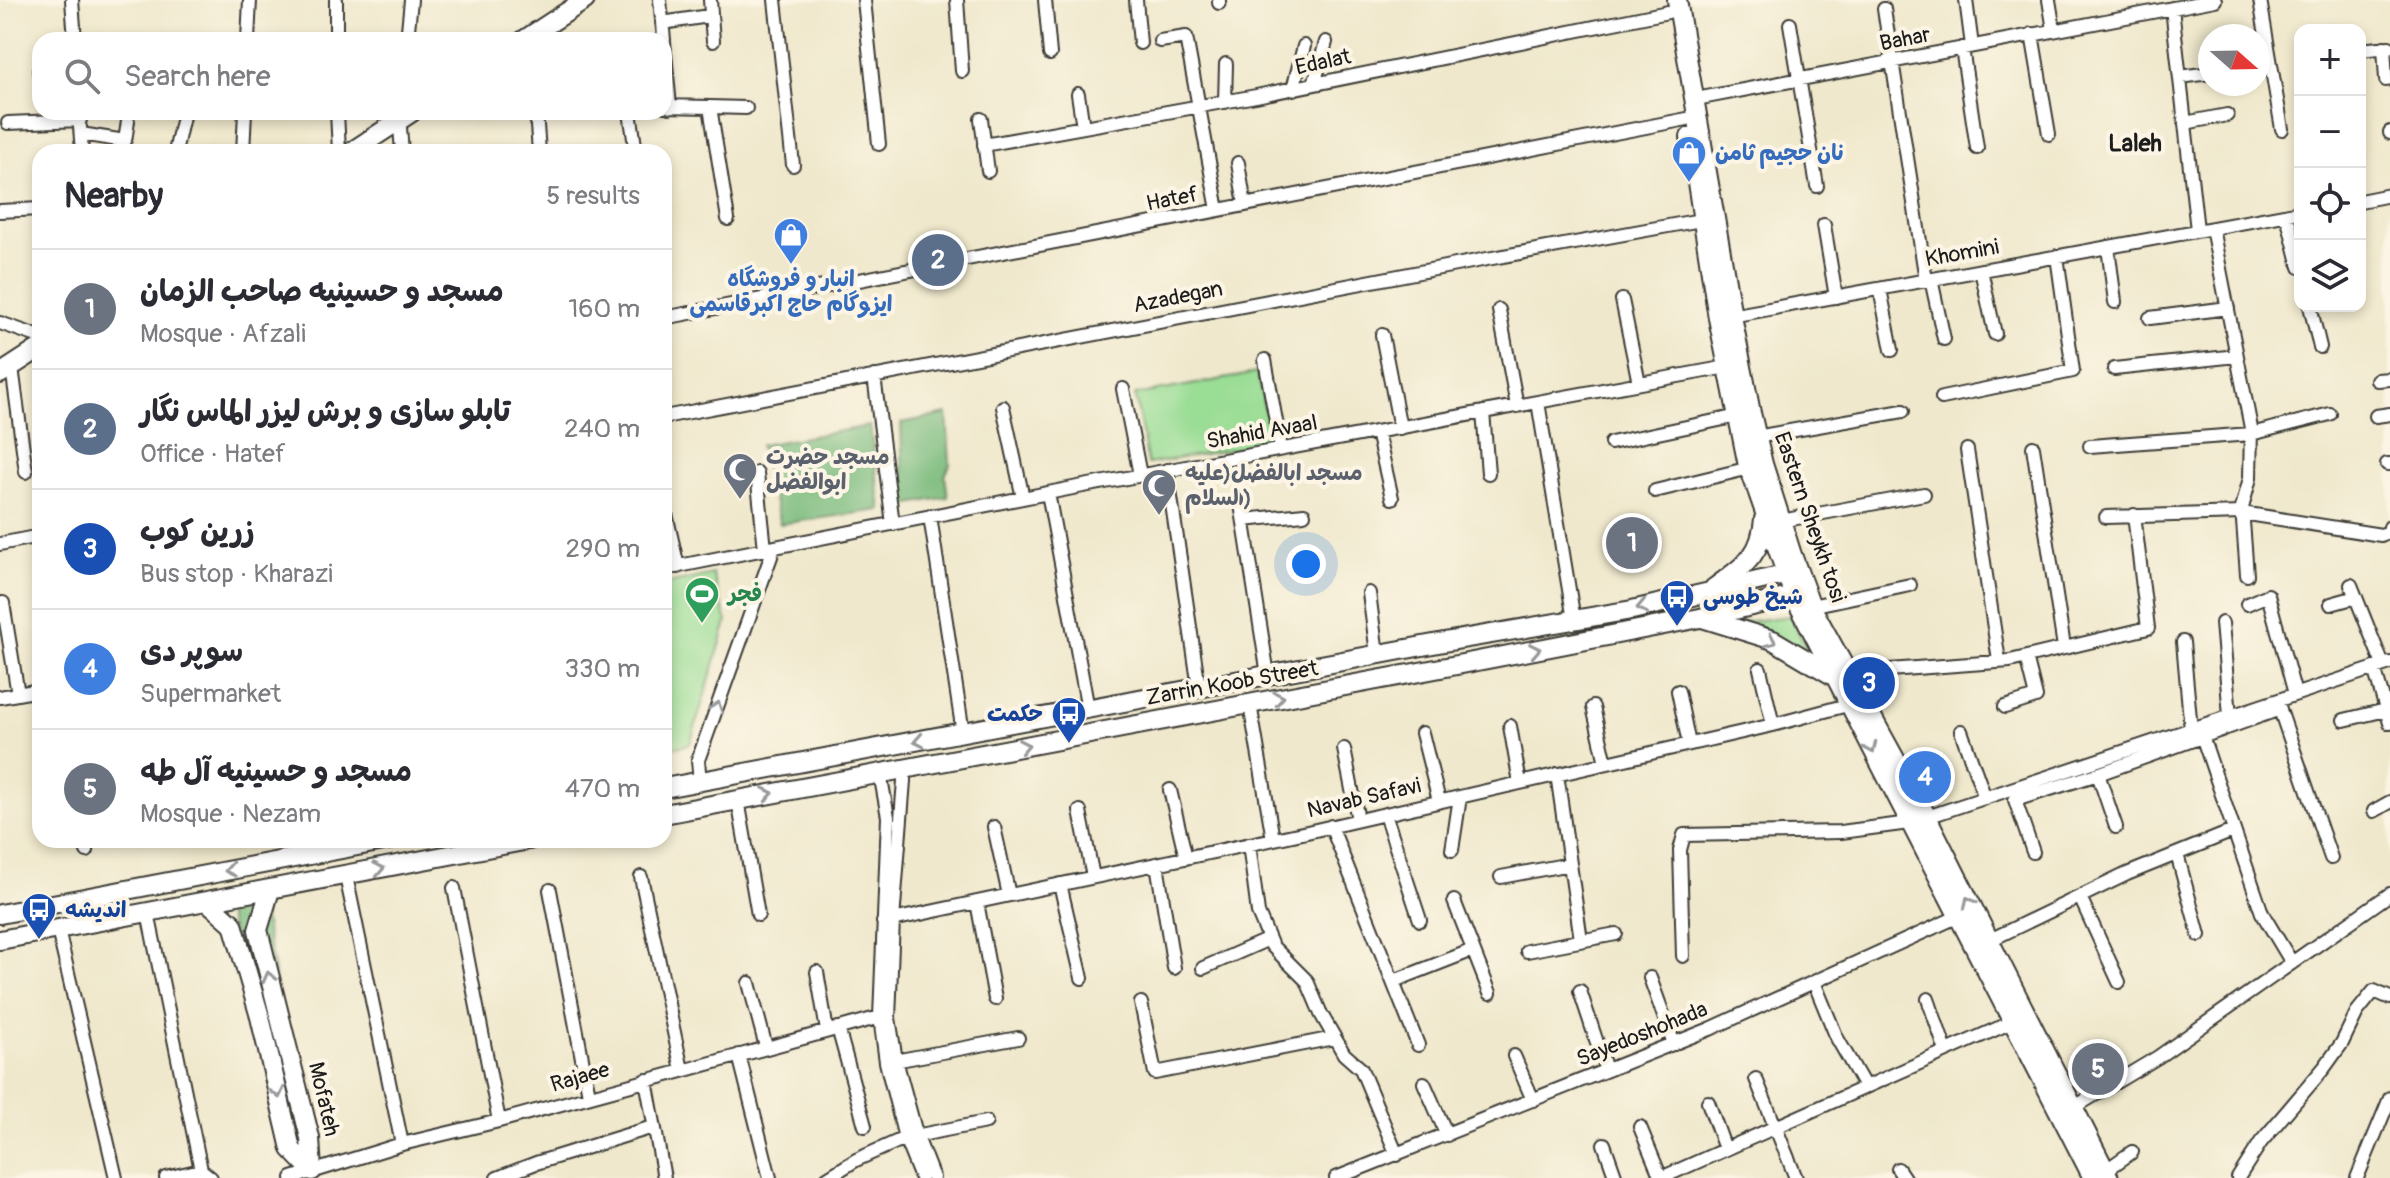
<!DOCTYPE html>
<meta charset="utf-8">
<style>
:root{--surface:#fff;--page:#f7f7f7;--text:#2b2b33;--muted:#7c7c81;--line:#e1e1e2;--accent:#2563eb}
body{margin:0;font-family:Pangolin,"Playpen Sans Arabic",sans-serif;background:var(--page);color:var(--text)}
.controls{position:absolute;right:24px;top:24px;display:grid;overflow:hidden;border-radius:16px;box-shadow:0 4px 12px #0003}
.controls button{width:72px;height:72px;display:grid;place-items:center;padding:0;border:0;border-bottom:2px solid var(--line);background:var(--surface);color:var(--text);font:40px sans-serif}
.compass{position:absolute;left:2198px;top:24px;width:72px;height:72px;border-radius:50%;background:var(--surface);box-shadow:0 4px 12px #0003;rotate:110deg}
.you{position:absolute;left:1306px;top:564px;width:28px;height:28px;margin:-20px;border:6px solid #fff;border-radius:50%;background:#1a73e8;box-shadow:0 0 0 12px #1a73e833}
.badge{display:grid;place-items:center;width:52px;height:52px;border-radius:50%;background:var(--accent);color:#fff;font-size:26px;font-weight:700}
.pin{position:absolute;translate:-50% -50%;border:4px solid #fff;box-shadow:0 2px 8px #0006}
.list{margin:0;padding:0;list-style:none}
h2{display:flex;justify-content:space-between;align-items:center;height:104px;margin:0;padding:0 32px;font-size:34px}
h2 small{font-size:26px;font-weight:400;color:var(--muted)}
.list li{display:grid;grid-template-columns:52px 1fr auto;gap:24px;align-items:center;box-sizing:border-box;height:120px;padding:0 32px;border-top:2px solid var(--line)}
.list b{display:block;font-size:30px;white-space:nowrap}
.list p{margin:0;font-size:26px;white-space:nowrap;color:var(--muted)}
.list em{font-size:26px;font-style:normal;color:var(--muted)}
.icon{flex:none;width:44px;height:44px;fill:none;stroke:currentColor;stroke-width:2;stroke-linecap:round;stroke-linejoin:round}
.map{position:relative;flex:none;width:2390px;height:1178px;overflow:hidden}
.search{position:absolute;background:var(--surface);box-shadow:0 4px 12px #0003;left:32px;top:32px;width:640px;height:88px;display:flex;align-items:center;gap:20px;box-sizing:border-box;padding:0 28px;border-radius:24px;color:var(--muted);font-size:30px}
.panel{position:absolute;background:var(--surface);box-shadow:0 4px 12px #0003;left:32px;top:144px;width:640px;height:704px;border-radius:24px}
.map>svg:first-child{display:block}
.green{fill:#9add95;stroke:#5b7c58;stroke-width:2}
.forest{fill:#7bbc7e;stroke:#4c6c4d;stroke-width:2}
.lines{fill:none;stroke-linecap:round;stroke-linejoin:round}
.street-casing{stroke:#3c3b36;stroke-width:16}
.secondary-casing{stroke:#3c3b36;stroke-width:22}
.street{stroke:#fff;stroke-width:12}
.secondary{stroke:#fff;stroke-width:18}
.oneway{stroke:#999}
.labels{text-anchor:middle;dominant-baseline:central;stroke-width:8;stroke-linejoin:round;paint-order:stroke}
.street-label{font-size:22px;fill:#1c1c1c;stroke:#fcf5e5}
.shop-label{font-size:22px;font-weight:bold;fill:#366cbe;stroke:#fcf5e5;text-anchor:start}
.worship-label{font-size:22px;font-weight:bold;fill:#5b616d;stroke:#fcf5e5;text-anchor:start}
.leisure-label{font-size:22px;font-weight:bold;fill:#27864d;stroke:#fcf5e5;text-anchor:start}
.transit-label{font-size:22px;font-weight:bold;fill:#164399;stroke:#fcf5e5;text-anchor:start}
.neighbourhood-label{font-size:24px;font-weight:bold;fill:#1c1c1c;stroke:#fcf5e5}
</style>
<div class="map">
<svg width="2390" height="1178" viewBox="0 0 2390 1178">
<rect width="100%" height="100%" fill="#fcf5e5"/>
<filter id="ink" filterUnits="userSpaceOnUse"><feTurbulence type="fractalNoise" baseFrequency=".0125" numOctaves="2"/><feDisplacementMap in="SourceGraphic" scale="16" xChannelSelector="R" yChannelSelector="G"/><feConvolveMatrix kernelMatrix="1 2 1 2 8 2 1 2 1" color-interpolation-filters="sRGB"/></filter>
<filter id="wash" filterUnits="userSpaceOnUse"><feTurbulence type="fractalNoise" baseFrequency=".006" numOctaves="4" result="noise"/><feDisplacementMap in="SourceGraphic" scale="32" xChannelSelector="R" yChannelSelector="G"/><feGaussianBlur stdDeviation="1.8" result="paint"/><feColorMatrix in="noise" values="0 0 0 0 0 0 0 0 0 0 0 0 0 0 0 0 0 1.4 0 .05"/><feComposite in="paint" operator="in"/></filter>
<g filter="url(#wash)">
<rect width="100%" height="100%" fill="#efe8cc"/>
<!-- green -->
<path class="green" d="M1257 373 1271 442 1148 464 1135 395Z
M713 574 727 622 690 744 664 750V585Z
M1790 616 1808 651 1742 622Z"/>
<!-- forest -->
<path class="forest" d="M947 414 950 464 945 476 948 497 904 505 901 423Z
M870 426 881 510 780 524 760 445Z
M261 902 308 1159 296 1148 224 905Z"/>
</g>
<g filter="url(#ink)">
<g class="lines">
<defs>
<path id="street" d="M72 0 75 40
M336 0V40
M660 0 664 40
M710 0 713 41
M775 0 793 165
M864 0 879 144
M957 0 962 71
M1045 0 1050 54
M1136 0 1140 43
M1219 0V3
M1966 0 1972 46
M2049 0 2054 30
M2260 0 2282 129
M2172 8 2197 230
M1884 9 1926 280
M662 23 709 16
M1790 24 1817 186
M2032 34 2049 134
M248 40 250 0
M407 40 411 0
M1160 41 1186 37 1218 210
M664 42 670 107
M2384 47 2386 80
M1962 48 1977 148
M2360 50 2389 47
M39 71H40
M2180 77 2210 73
M1314 84 1326 42
M1293 89 1304 46
M1078 94 1083 127
M1696 99 2215 0
M1225 102 1226 64
M664 106 710 107 728 219
M710 107 746 108
M337 112 339 152
M536 112 539 152
M630 112 636 152
M399 115 402 152
M981 119 988 171
M8 123 80 120
M2185 123 2227 115
M80 127 82 152
M2390 132V133
M81 134 125 141 128 121
M984 145 1256 96 1668 12
M175 152 184 112
M243 152 245 112
M1238 163 1245 205
M2360 201 2390 195
M0 211 40 209
M2287 215 2300 267
M1824 225 1836 297
M2212 228 2251 428 2250 478 2242 508 2247 575
M2108 247 2115 302
M1981 270 1995 334
M1931 279 1944 339
M1880 289 1892 350
M1622 300 1639 383
M2310 306 2320 347
M1499 310 1517 406
M1725 317 2300 212
M664 318 1687 119
M2150 318 2228 308
M0 323 40 337
M1382 335 1400 428
M1265 360 1281 449
M12 367 26 472
M2114 369 2237 356
M874 376 893 524
M2377 380 2390 379
M1123 389 1140 475
M1942 398 2073 371 2057 256
M1538 402 1574 620
M1003 407 1023 498
M1483 412 1488 473
M2376 416 2390 414
M664 417 1487 259 1701 220
M1377 432 1392 498
M1756 437 1903 411
M1611 443 1738 416
M2090 446 2251 434 2330 414
M2033 447 2064 647
M1967 450 1999 661
M2387 464H2390
M1167 470 1199 688
M757 473 765 549
M1655 491 1750 468
M1048 493 1088 709
M1241 504 1268 675
M664 505 678 567
M930 516 963 733
M2106 517 2242 513 2381 535 2389 532 2390 527
M1244 520 1304 514
M1781 521 1924 494
M0 544 40 536
M664 569 1078 487 1727 367
M2351 585 2383 665
M1369 593 1377 654
M3 603 18 694
M2247 604 2268 595 2295 694
M2331 604 2356 597
M1811 606 1910 585
M2222 623 2230 716
M2183 642 2191 730
M2374 668 2390 723
M1760 669 1773 725
M1849 673 2010 661 2148 628 2134 515
M1678 691 1689 744
M0 697 40 690
M1250 704 1273 839
M2278 704 2331 858
M1593 707 1606 763
M2005 707 2036 697 2026 657
M2344 720 2386 710
M1510 726 1520 783
M2200 730 2262 913 2292 963
M1961 731 1985 798
M1422 733 1439 801
M1344 749 1358 820
M905 768 893 920 889 1018 896 1060 917 1137 933 1178
M880 773 888 817 880 1017 886 1062 905 1138 921 1178
M1557 774 1581 940
M2098 774 2116 827
M700 782 698 760 774 548
M1170 790 1186 858
M738 800 758 915
M1080 811 1093 877
M2374 811 2390 802
M1385 814 1420 920
M1927 817 2390 663
M1331 826 1418 1045
M994 827 1009 895
M85 840 87 851
M1249 844 1258 913 1272 946 1307 981 1321 1014 1344 1054 1361 1069 1397 1155
M1452 850 1460 797
M2033 852 2015 800 2098 774 2280 709
M2177 854 2199 935
M1157 864 1174 968
M346 876 402 1144
M641 877 682 1070
M1501 877 1570 864
M1060 884 1082 978
M454 888 499 1121
M550 890 589 1095
M2080 897 2119 982
M1454 901 1490 993
M977 902 995 999
M148 913 201 1170 211 1178
M883 922 1307 832 1773 725 1851 704
M58 930 116 1178
M1988 941 2127 874 2233 831
M1527 951 1616 934
M1683 956 1680 850 1684 835 1841 832 1909 823
M1203 968 1269 939
M817 972 827 1031
M1650 978 1674 1044
M1394 981 1473 950
M1814 982 1837 1038 1865 1087
M749 983 766 1047
M1580 991 1606 1070
M1928 999 1946 1051
M1141 1003 1155 1073 1334 1038
M838 1028 865 1126
M739 1055 770 1178
M1514 1056 1533 1100
M889 1062 1018 1038
M1756 1079 1796 1178
M646 1080 664 1178
M1424 1083 1447 1135
M1708 1102 1725 1149
M2073 1108 2158 1057 2390 894
M1640 1127 1661 1178
M1604 1144 1616 1178
M1898 1169 1904 1178
M2105 1171 2132 1152
M166 1178 201 1170
M292 1178 402 1144 499 1121 880 1017
M497 1178 536 1163 653 1127
M827 1178 856 1160 905 1138 986 1122
M1336 1178 1710 1029 1959 916
M1661 1178 2012 1022
M2238 1178 2261 1142 2324 1068 2342 1043 2357 1012 2374 991 2390 998
M2357 1178 2390 1098"/>
<path id="secondary" d="M1677 0 1732 316 1751 413 1763 464 1792 555 1811 606 1927 817 2109 1178
M524 40 585 0
M1690 137 1718 318 1747 461 1794 596 2093 1178
M351 152 412 112
M0 374 40 348
M1714 588C1743 566 1761 558 1764 519
M1702 618 1773 640 1832 675
M664 788 1444 642 1632 610 1797 572
M664 814 1462 664 1700 618 1794 596 1803 592
M208 902 233 924 260 1017 291 1149 312 1171 310 1138 258 930 270 890
M0 914 389 840
M0 940 529 840"/>
</defs>
<!-- street casing -->
<use href="#street" class="street-casing"/>
<!-- secondary casing -->
<use href="#secondary" class="secondary-casing"/>
<!-- street -->
<use href="#street" class="street"/>
<!-- secondary -->
<use href="#secondary" class="secondary"/>
</g>
<!-- one-way arrows -->
<defs><path id="oneway-chevron" d="M-2-3.5L2.5 0L-2 3.5" fill="none" stroke-width="1.6" stroke-linecap="round" stroke-linejoin="round" transform="scale(2)"/></defs>
<g class="oneway">
<use href="#oneway-chevron" transform="translate(1642 607) rotate(168)"/>
<use href="#oneway-chevron" transform="translate(1771 641) rotate(24)"/>
<use href="#oneway-chevron" transform="translate(1535 650) rotate(-11)"/>
<use href="#oneway-chevron" transform="translate(1279 698) rotate(-10)"/>
<use href="#oneway-chevron" transform="translate(717 707) rotate(-71)"/>
<use href="#oneway-chevron" transform="translate(919 741) rotate(169)"/>
<use href="#oneway-chevron" transform="translate(1024 746) rotate(-11)"/>
<use href="#oneway-chevron" transform="translate(1871 748) rotate(66)"/>
<use href="#oneway-chevron" transform="translate(768 794) rotate(-11)"/>
<use href="#oneway-chevron" transform="translate(379 869) rotate(-11)"/>
<use href="#oneway-chevron" transform="translate(230 870) rotate(169)"/>
<use href="#oneway-chevron" transform="translate(1969 902) rotate(-116)"/>
<use href="#oneway-chevron" transform="translate(269 977) rotate(-104)"/>
<use href="#oneway-chevron" transform="translate(278 1093) rotate(77)"/>
</g>
</g>
<!-- icons -->
<defs>
<symbol id="shop-pin" viewBox="-11 -11 22 30"><path d="M0 17L-7.5 6A9.5 9.5 0 1 1 7.5 6Z" fill="#3f7fe0" stroke="#fcf5e5"/><path d="M-5-2.5h2.3a2.7 3.5 0 0 1 5.4 0H5L5.5 6h-11ZM-1.5-2.5h3a1.5 2.3 0 0 0-3 0Z" fill="#fff"/></symbol>
<symbol id="mosque-pin" viewBox="-11 -11 22 30"><path d="M0 17L-7.5 6A9.5 9.5 0 1 1 7.5 6Z" fill="#6b7280" stroke="#fcf5e5"/><path d="M3.5-4.9A6 6 0 1 0 3.5 4.9A5 5 0 1 1 3.5-4.9Z" fill="#fff"/></symbol>
<symbol id="stadium-pin" viewBox="-11 -11 22 30"><path d="M0 17L-7.5 6A9.5 9.5 0 1 1 7.5 6Z" fill="#2e9e5b" stroke="#fcf5e5"/><path d="M0-5a6.5 5 0 1 0 0 10a6.5 5 0 1 0 0-10ZM-3.5-1.8h7v3.6h-7Z" fill="#fff"/></symbol>
<symbol id="bus-pin" viewBox="-11 -11 22 30"><path d="M0 17L-7.5 6A9.5 9.5 0 1 1 7.5 6Z" fill="#1a4fb4" stroke="#fcf5e5"/><path d="M-5-6H5V4H4V6H2V4H-2V6H-4V4H-5ZM-3.5-4V0h7V-4ZM-3.5 1.2v1.5H-2V1.2ZM2 1.2v1.5H3.5V1.2Z" fill="#fff"/></symbol>
</defs>
<g fill-rule="evenodd">
<use href="#shop-pin" x="1669" y="133" width="40" height="54"/>
<use href="#shop-pin" x="771" y="215" width="40" height="54"/>
<use href="#mosque-pin" x="720" y="450" width="40" height="54"/>
<use href="#mosque-pin" x="1139" y="466" width="40" height="54"/>
<use href="#stadium-pin" x="682" y="574" width="40" height="54"/>
<use href="#bus-pin" x="1657" y="577" width="40" height="54"/>
<use href="#bus-pin" x="1049" y="694" width="40" height="54"/>
<use href="#bus-pin" x="19" y="890" width="40" height="54"/>
</g>
<g class="labels">
<!-- street labels -->
<g class="street-label">
<text transform="translate(1905 39) rotate(-11)">Bahar</text>
<text transform="translate(1323 62) rotate(-12)">Edalat</text>
<text transform="translate(1172 199) rotate(-11)">Hatef</text>
<text transform="translate(1962 253) rotate(-10)">Khomini</text>
<text transform="translate(1178 297) rotate(-11)">Azadegan</text>
<text transform="translate(1262 432) rotate(-10)">Shahid Avaal</text>
<text transform="translate(1810 517) rotate(71)">Eastern Sheykh tosi</text>
<text transform="translate(1232 683) rotate(-10)">Zarrin Koob Street</text>
<text transform="translate(1364 798) rotate(-13)">Navab Safavi</text>
<text transform="translate(1642 1034) rotate(-22)">Sayedoshohada</text>
<text transform="translate(580 1077) rotate(-16)">Rajaee</text>
<text transform="translate(324 1099) rotate(77)">Mofateh</text>
</g>
<!-- shop labels -->
<g class="shop-label">
<text x="1715" y="153">نان حجیم ثامن</text>
<text x="791" y="279" text-anchor="middle">انبار و فروشگاه<tspan x="791" dy="25">ایزوگام حاج اکبرقاسمی</tspan></text>
</g>
<!-- worship labels -->
<g class="worship-label">
<text x="766" y="457">مسجد حضرت<tspan x="766" dy="25">ابوالفضل</tspan></text>
<text x="1185" y="473">مسجد ابالفضل(علیه<tspan x="1185" dy="25">السلام)</tspan></text>
</g>
<!-- leisure labels -->
<g class="leisure-label">
<text x="728" y="594">فجر</text>
</g>
<!-- transit labels -->
<g class="transit-label">
<text x="1703" y="597">شیخ طوسی</text>
<text x="1043" y="714" text-anchor="end">حکمت</text>
<text x="65" y="910">اندیشه</text>
</g>
<!-- neighbourhood labels -->
<g class="neighbourhood-label">
<text x="2135" y="143">Laleh</text>
</g>
</g>
</svg>
<div class="controls">
<button>+</button>
<button>−</button>
<button><svg class="icon" aria-label="locate" viewBox="0 0 24 24"><circle cx="12" cy="12" r="6"/><path d="M12 2v4M12 18v4M2 12h4M18 12h4"/></svg></button>
<button><svg class="icon" aria-label="layers" viewBox="0 0 24 24"><path d="M12 4l9 5-9 5-9-5zM3 14l9 5 9-5"/></svg></button>
</div>
<svg class="compass" viewBox="-18 -18 36 36"><path d="M0-13l5 13h-10z" fill="#e53935"/><path d="M0 13l5-13h-10z" fill="#7c7c81"/></svg>
<div class="you"></div>
<div class="pin badge" style="left:1632px;top:543px;background:#6b7280">1</div>
<div class="pin badge" style="left:938px;top:260px;background:#5c6f8a">2</div>
<div class="pin badge" style="left:1869px;top:683px;background:#1a4fb4">3</div>
<div class="pin badge" style="left:1925px;top:777px;background:#3f7fe0">4</div>
<div class="pin badge" style="left:2098px;top:1069px;background:#6b7280">5</div>
<div class="search"><svg class="icon" aria-label="search" viewBox="0 0 24 24"><circle cx="10" cy="10" r="6"/><path d="M15 15l6 6"/></svg>Search here</div>
<section class="panel">
<h2>Nearby<small>5 results</small></h2>
<ul class="list">
<li><span class="badge" style="background:#6b7280">1</span><div><b>مسجد و حسینیه صاحب الزمان</b><p>Mosque · Afzali</p></div><em>160 m</em></li>
<li><span class="badge" style="background:#5c6f8a">2</span><div><b>تابلو سازی و برش لیزر الماس نگار</b><p>Office · Hatef</p></div><em>240 m</em></li>
<li><span class="badge" style="background:#1a4fb4">3</span><div><b>زرین کوب</b><p>Bus stop · Kharazi</p></div><em>290 m</em></li>
<li><span class="badge" style="background:#3f7fe0">4</span><div><b>سوپر دی</b><p>Supermarket</p></div><em>330 m</em></li>
<li><span class="badge" style="background:#6b7280">5</span><div><b>مسجد و حسینیه آل طه</b><p>Mosque · Nezam</p></div><em>470 m</em></li>
</ul>
</section>
</div>
